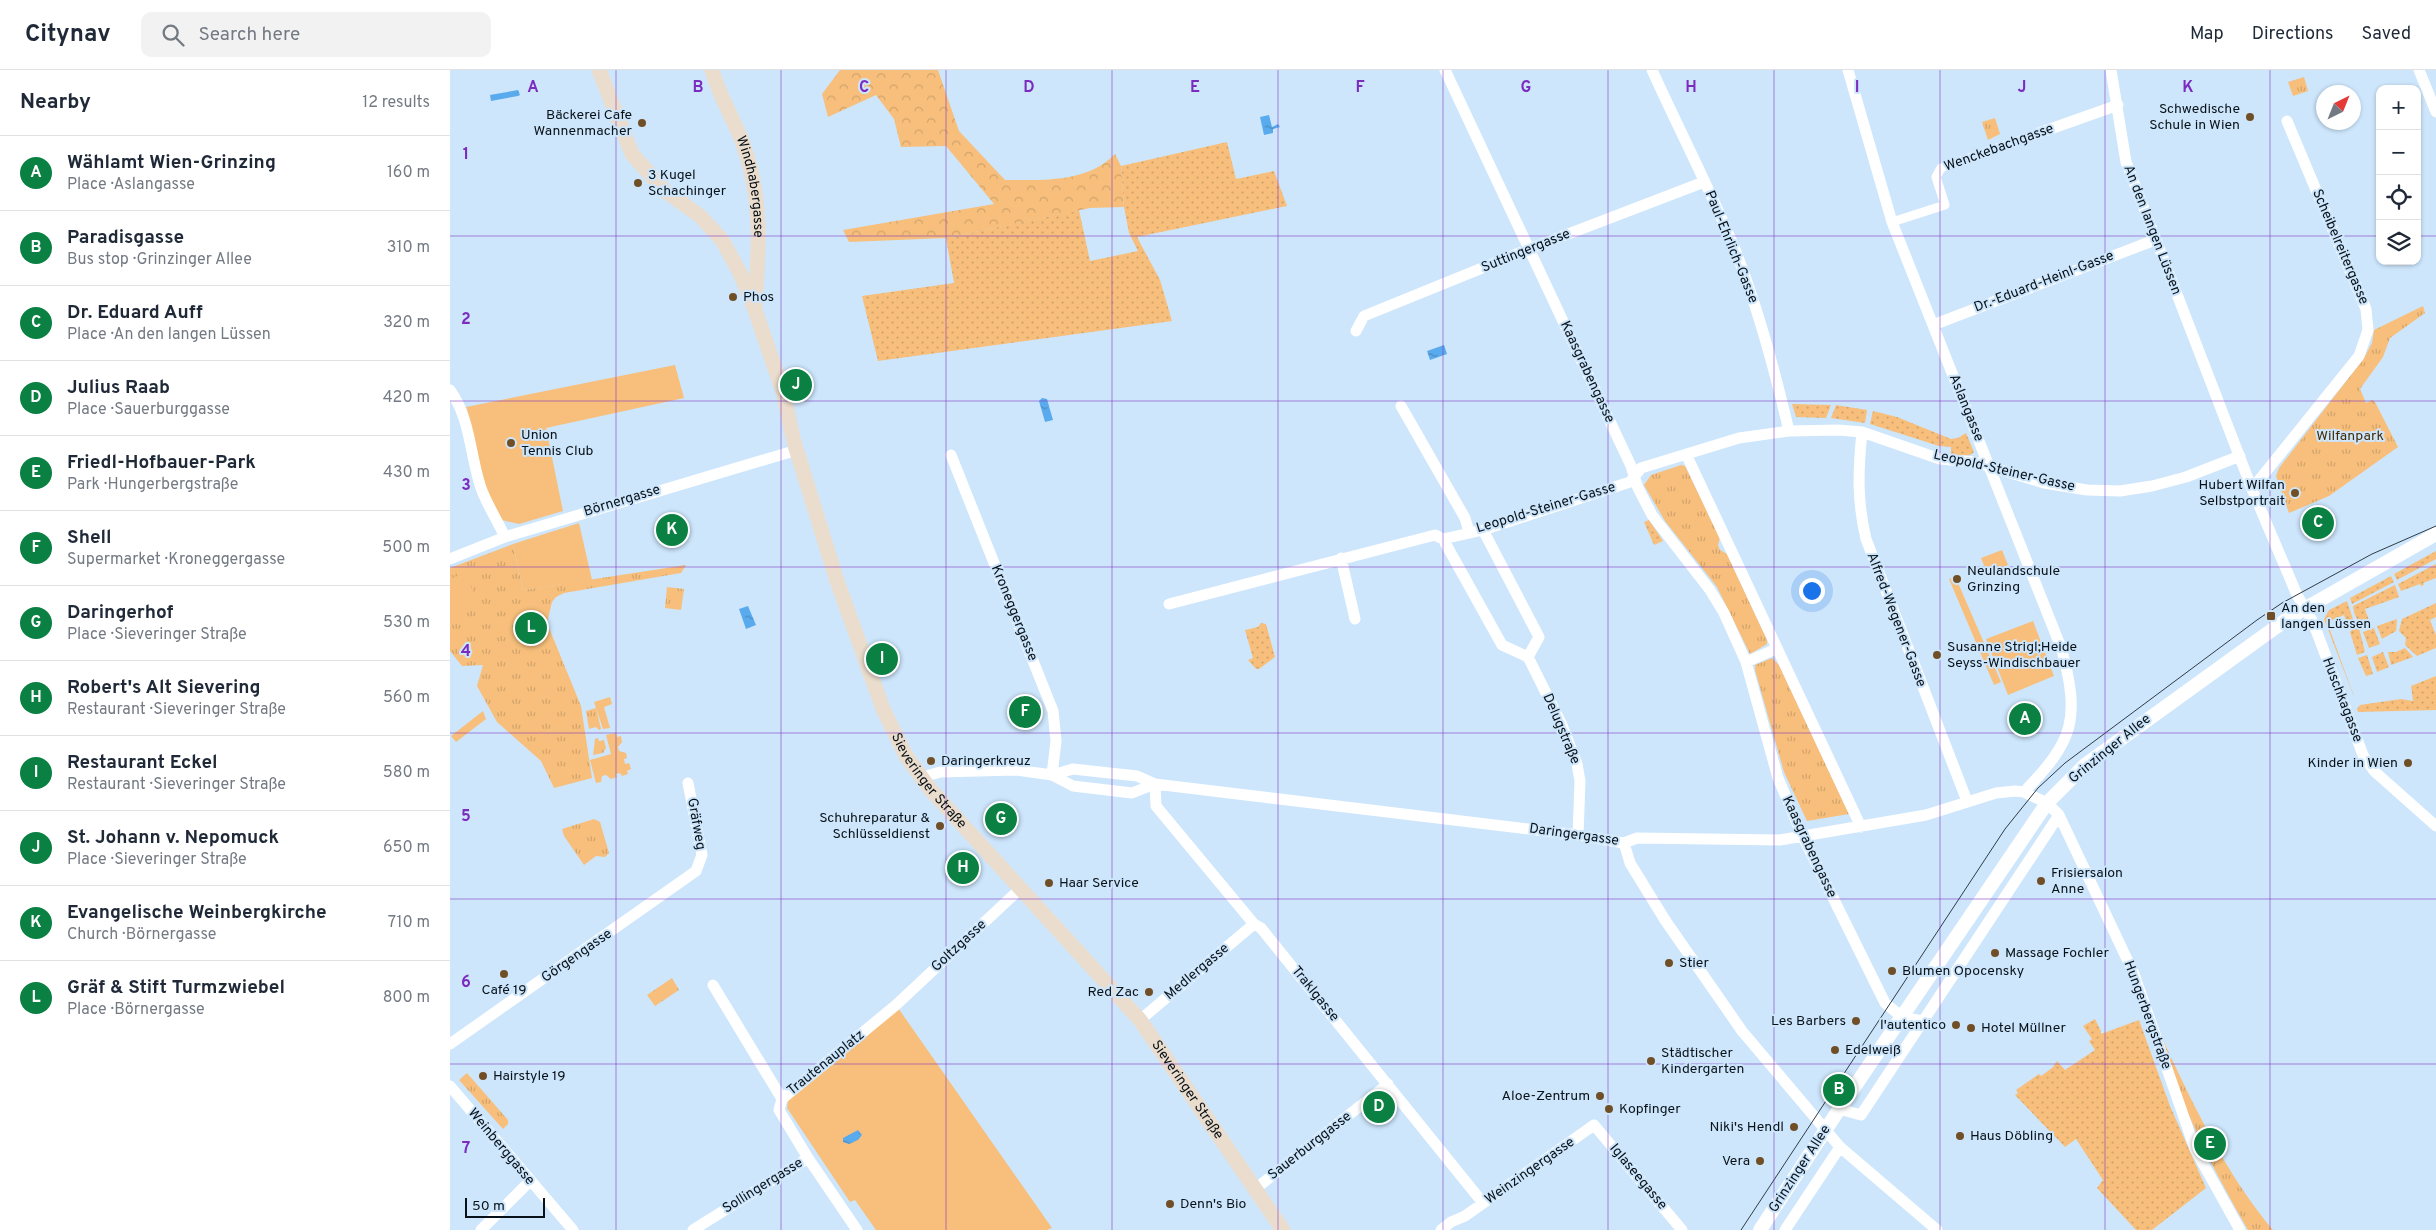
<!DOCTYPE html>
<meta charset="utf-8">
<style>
:root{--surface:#fff;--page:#f2f2f3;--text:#1f2937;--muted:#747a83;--line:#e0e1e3;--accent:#0b8043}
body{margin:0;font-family:Overpass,sans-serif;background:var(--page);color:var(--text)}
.controls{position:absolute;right:15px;top:15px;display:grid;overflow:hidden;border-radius:10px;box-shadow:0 1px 4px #0004}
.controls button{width:45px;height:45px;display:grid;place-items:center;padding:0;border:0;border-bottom:1px solid var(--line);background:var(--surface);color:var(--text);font:25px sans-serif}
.compass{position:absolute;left:1866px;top:15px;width:45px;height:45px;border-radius:50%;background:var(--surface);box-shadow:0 1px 4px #0004;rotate:43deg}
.scale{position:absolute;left:15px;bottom:12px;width:80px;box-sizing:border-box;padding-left:5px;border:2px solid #091219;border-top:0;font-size:14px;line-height:18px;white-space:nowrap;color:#091219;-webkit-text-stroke:4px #cde6fc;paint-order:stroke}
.you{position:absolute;left:1361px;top:520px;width:18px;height:18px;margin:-12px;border:4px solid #fff;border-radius:50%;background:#1a73e8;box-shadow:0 0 0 8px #1a73e833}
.badge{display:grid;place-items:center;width:32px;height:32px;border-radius:50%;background:var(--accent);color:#fff;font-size:16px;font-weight:700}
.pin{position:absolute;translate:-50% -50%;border:2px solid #fff;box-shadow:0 1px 5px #0006}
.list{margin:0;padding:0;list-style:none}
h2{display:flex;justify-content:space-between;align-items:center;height:65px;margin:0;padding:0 20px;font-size:21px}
h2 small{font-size:16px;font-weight:400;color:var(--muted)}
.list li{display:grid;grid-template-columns:32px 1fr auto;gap:15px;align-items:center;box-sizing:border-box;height:75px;padding:0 20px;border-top:1px solid var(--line)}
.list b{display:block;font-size:19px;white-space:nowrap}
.list p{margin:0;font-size:16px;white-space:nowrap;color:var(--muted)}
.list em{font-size:16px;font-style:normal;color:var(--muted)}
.icon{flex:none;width:28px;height:28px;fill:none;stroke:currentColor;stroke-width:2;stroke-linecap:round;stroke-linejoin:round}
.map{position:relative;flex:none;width:1986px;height:1160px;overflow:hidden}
header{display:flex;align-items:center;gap:30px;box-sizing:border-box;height:70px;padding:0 25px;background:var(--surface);border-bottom:1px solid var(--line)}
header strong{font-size:24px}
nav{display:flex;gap:28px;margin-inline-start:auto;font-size:18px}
.search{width:350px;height:45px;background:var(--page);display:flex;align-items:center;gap:12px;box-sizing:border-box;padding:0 18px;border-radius:10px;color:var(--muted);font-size:19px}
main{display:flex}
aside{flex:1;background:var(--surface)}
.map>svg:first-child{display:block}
.grass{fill:url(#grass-dots)}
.forest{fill:url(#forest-crowns)}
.park{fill:url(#park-tufts)}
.garden{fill:#f7bf7b}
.water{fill:url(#water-ripples)}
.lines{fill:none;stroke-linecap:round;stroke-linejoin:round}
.pedestrian{stroke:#fff;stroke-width:9}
.minor{stroke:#fff;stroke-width:11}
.tertiary{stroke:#fff;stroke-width:14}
.secondary{stroke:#ebddcd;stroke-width:15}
.tram{stroke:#303c46;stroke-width:1}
.grid{fill:none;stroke:#7b2cbf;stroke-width:1;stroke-opacity:0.55}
.poi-dot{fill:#704f26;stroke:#cde6fc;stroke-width:2}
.labels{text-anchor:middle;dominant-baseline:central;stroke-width:4;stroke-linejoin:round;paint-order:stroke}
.poi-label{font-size:14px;fill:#091219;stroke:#cde6fc;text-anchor:start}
.street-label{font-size:14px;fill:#091219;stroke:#cde6fc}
.park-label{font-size:14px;fill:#452b06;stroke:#cde6fc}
.grid-label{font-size:16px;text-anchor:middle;font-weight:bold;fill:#7b2cbf;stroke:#cde6fc;stroke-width:4;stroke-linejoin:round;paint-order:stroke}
</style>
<header>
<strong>Citynav</strong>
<div class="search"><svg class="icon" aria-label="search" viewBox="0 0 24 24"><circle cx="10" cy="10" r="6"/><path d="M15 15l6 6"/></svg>Search here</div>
<nav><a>Map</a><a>Directions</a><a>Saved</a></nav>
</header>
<main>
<aside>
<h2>Nearby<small>12 results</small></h2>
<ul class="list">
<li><span class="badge">A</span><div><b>Wählamt Wien-Grinzing</b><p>Place · Aslangasse</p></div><em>160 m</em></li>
<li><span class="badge">B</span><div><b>Paradisgasse</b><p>Bus stop · Grinzinger Allee</p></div><em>310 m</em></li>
<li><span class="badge">C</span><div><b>Dr. Eduard Auff</b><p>Place · An den langen Lüssen</p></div><em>320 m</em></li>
<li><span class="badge">D</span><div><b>Julius Raab</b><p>Place · Sauerburggasse</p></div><em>420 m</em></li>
<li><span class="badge">E</span><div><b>Friedl-Hofbauer-Park</b><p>Park · Hungerbergstraße</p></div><em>430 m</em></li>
<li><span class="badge">F</span><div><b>Shell</b><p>Supermarket · Kroneggergasse</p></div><em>500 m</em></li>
<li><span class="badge">G</span><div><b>Daringerhof</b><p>Place · Sieveringer Straße</p></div><em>530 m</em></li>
<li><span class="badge">H</span><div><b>Robert's Alt Sievering</b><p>Restaurant · Sieveringer Straße</p></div><em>560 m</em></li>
<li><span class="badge">I</span><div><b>Restaurant Eckel</b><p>Restaurant · Sieveringer Straße</p></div><em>580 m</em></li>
<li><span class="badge">J</span><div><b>St. Johann v. Nepomuck</b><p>Place · Sieveringer Straße</p></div><em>650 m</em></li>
<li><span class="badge">K</span><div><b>Evangelische Weinbergkirche</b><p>Church · Börnergasse</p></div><em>710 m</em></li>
<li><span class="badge">L</span><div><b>Gräf &amp; Stift Turmzwiebel</b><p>Place · Börnergasse</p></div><em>800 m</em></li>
</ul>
</aside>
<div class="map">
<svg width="1986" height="1160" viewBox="0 0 1986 1160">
<defs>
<pattern id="grass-dots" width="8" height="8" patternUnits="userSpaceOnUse" patternTransform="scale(1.25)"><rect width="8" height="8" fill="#f7bf7b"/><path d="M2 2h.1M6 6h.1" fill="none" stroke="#d2a36a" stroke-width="1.8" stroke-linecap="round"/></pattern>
<pattern id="forest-crowns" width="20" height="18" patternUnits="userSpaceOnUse" patternTransform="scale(1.25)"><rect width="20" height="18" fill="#f7bf7b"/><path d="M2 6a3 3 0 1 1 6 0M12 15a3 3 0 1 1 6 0" fill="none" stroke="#d2a36a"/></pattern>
<pattern id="park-tufts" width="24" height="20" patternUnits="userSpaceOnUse" patternTransform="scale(1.25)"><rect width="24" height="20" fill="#f7bf7b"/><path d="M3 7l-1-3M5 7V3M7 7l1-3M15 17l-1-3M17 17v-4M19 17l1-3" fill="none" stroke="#d2a36a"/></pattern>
<pattern id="water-ripples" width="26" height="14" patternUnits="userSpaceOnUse" patternTransform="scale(1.25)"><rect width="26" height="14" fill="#5aabed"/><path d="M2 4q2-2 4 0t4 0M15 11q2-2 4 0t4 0" fill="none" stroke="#498abf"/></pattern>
</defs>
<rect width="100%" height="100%" fill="#cde6fc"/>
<!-- grass -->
<path class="grass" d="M777 72 786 109 824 101 837 136 687 167 710 210 722 251 428 291 412 226 504 213 496 168 629 140 640 191 688 181 679 163 674 137 671 96Z
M1342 334 1381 335 1376 348 1346 347Z
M1386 335 1417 340 1415 353 1381 348Z
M1423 341 1447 347 1501 369 1508 368 1516 363 1524 382 1520 385 1504 386 1501 384V377L1489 376 1420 354Z
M1199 450 1213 471 1204 475 1194 452Z
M1986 481V489L1947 510 1944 504Z
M1986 494V508L1973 513 1974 515 1971 516 1970 514 1951 521 1948 514Z
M1941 506 1944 512 1902 534 1900 528Z
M1945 515 1949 527 1915 539 1921 556 1917 557C1908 553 1904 546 1903 536Z
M1897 531 1904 552 1899 559 1894 545 1877 552 1906 632 1874 549 1879 540Z
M1986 533V547L1980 550 1986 565V578L1967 586 1955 575 1956 568 1949 561 1952 549Z
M1947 549 1946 561 1932 569 1927 556Z
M811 553 816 554 825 587 809 599H806L798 590 803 588 795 560 808 557Z
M1906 556 1909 558 1915 582 1907 585 1900 562Z
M1924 558 1930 574 1919 578 1913 562Z
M1955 578 1963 587 1941 595 1938 582H1946Z
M1933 582 1939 597 1927 602 1922 587Z
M1917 585 1923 604 1916 606 1908 588Z
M1986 606V640L1908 642 1907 639 1910 635 1951 629 1963 631 1961 616Z
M1645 949 1651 961V964L1689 950 1720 1036 1756 1118 1702 1160H1686L1647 1118 1653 1110 1626 1069 1615 1077 1565 1025 1568 1023 1566 1020 1589 1004 1591 1006 1602 998 1607 991 1615 1000 1645 980 1639 971 1642 969 1633 956Z"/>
<!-- forest -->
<path class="forest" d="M390 0H488L509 61 555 110C593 110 637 113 665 84L671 96 674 137 640 138 496 168 399 172 393 160 544 134 496 76 451 77 444 49 426 25 378 47 372 24Z"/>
<!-- park -->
<path class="park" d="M1854 7 1858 21 1843 26 1838 12Z
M1545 48 1550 64 1538 70 1532 52Z
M1973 236 1975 243 1940 268 1933 287 1910 319 1916 333 1922 330 1925 332 1948 377 1879 426 1839 443 1826 406 1829 398 1914 288 1922 273 1924 260Z
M1231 395 1235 396 1270 468 1268 475 1270 480 1277 484 1317 570V574L1300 584 1267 517 1215 451 1194 415 1201 405Z
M63 474 73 520 236 495 231 503 114 523 106 527 102 532 97 553 131 636 142 708 104 718 91 691 47 652 27 616 33 595 12 596 0 581V498Z
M217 517 234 519 231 540 215 538Z
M1322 588 1329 595 1399 744 1357 751 1334 702 1305 600V595Z
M146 638 151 659 149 660 146 657 139 659 136 641Z
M148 668 149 671 154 670 156 678 153 683 143 685 145 669Z
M144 749 150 752 159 783 155 787 146 786 134 795 114 766 112 759Z
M222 908 229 920 205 936 197 925Z
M1711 966C1743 1034 1775 1103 1823 1160H1798C1764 1101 1728 1032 1711 966Z
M17 1003 58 1050V1054L53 1059 9 1010Z"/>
<!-- garden -->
<path class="garden" d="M225 295 234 328 96 358 113 441 69 454 52 450 41 437 17 347 18 343 16 337Z
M129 453 142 510 73 520 63 474Z
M1552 480 1558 495 1537 503 1531 488Z
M17 502 26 533 0 541V509Z
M1505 506 1551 612 1544 615 1499 509Z
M1583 551 1604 606 1558 625 1536 569Z
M160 627 162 634 154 637 160 658 153 659 144 632Z
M33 641 36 649 6 672 1 666Z
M166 663 167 667 171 666 172 672 168 677 169 681 176 683 177 688 174 689 175 694 179 693 181 699 177 701 178 704 172 706 170 703 166 704 167 707 161 709 156 705 152 706 151 712 146 713 140 690 161 684 156 665Z
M446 935 602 1158 597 1160H426L405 1130 400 1132 337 1038 338 1032 335 1027Z"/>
<!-- water -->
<path class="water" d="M68 20 70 25 68 26 41 31 40 25Z
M819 45 822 57 828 54 830 57 823 59V63L814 65 810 47Z
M994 275 997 284 980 290 977 281Z
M592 328 597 329 603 350 595 352 589 331Z
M298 536 306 555 296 559 289 539Z
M408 1060 412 1065 408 1070 399 1074 393 1072V1068Z"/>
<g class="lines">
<!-- pedestrian -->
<path class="pedestrian" d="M1442 152 1495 135 1486 107 1491 98 1589 63"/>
<!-- minor -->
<path class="minor" d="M995 0 1181 396 1188 418 1202 445 1260 520 1274 543 1296 592 1328 708 1352 765 1435 933 1452 947 1472 951
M1202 0C1228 57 1257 114 1282 172 1307 233 1324 297 1339 361
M1398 0 1442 152 1612 580C1630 650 1624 670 1574 722
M1661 0 1676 92 1802 419 1847 525 1863 552 1913 685 1924 701 1986 756
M1969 0 1986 42
M1589 63 1668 35
M1483 255 1705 170
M906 261 914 246 1079 179 1254 112
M0 320C20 347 20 384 30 415 36 434 47 449 55 467
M951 336 1015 448 1019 462
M1412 362C1408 401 1407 431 1416 469L1517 731
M1236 384 1411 757
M501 385 603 641 606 671 602 705
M1802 419 1909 286 1918 260 1916 239 1837 51
M1033 460 1089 567 1078 587
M993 469 1052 575 1078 587 1112 655 1127 694 1130 711 1128 765
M891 488 905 549
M0 489 55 467 347 380
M719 534 985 465 993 469 1033 460 1180 412 1191 398 1289 368 1339 361 1388 360 1412 362 1490 389 1525 392 1594 413 1637 420 1670 421 1702 416 1736 407 1790 386
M1296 592 1326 579
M602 705 623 699 687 706 705 714 1128 765 1174 773 1187 768 1330 770 1476 745 1546 723 1565 721 1574 722 1597 733 1609 745 1684 904 1745 1079 1790 1160
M470 708 490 702 566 700 602 705 623 716 682 723 705 714
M705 714 706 736 804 854 811 858 1033 1133
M1174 773 1180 793 1215 850 1292 961 1390 1077 1487 1160
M263 915 332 1029
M690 950 804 854
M0 974 246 801 252 785 238 713
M0 1016 123 1160
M1389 1039 1411 1045 1609 745
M804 1120 938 1014
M31 1160 80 1111
M243 1160 358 1088
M407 1160 358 1088 329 1040 332 1029 446 935 571 818
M991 1160 1001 1152 1015 1146 1144 1055 1232 1160
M1335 1160 1390 1077"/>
<!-- tertiary -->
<path class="tertiary" d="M1310 1160 1386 1044 1597 733 1635 695 1840 547 1986 464"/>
<!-- secondary -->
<g class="secondary">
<path id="s1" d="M149 0 182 84 214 120 250 146 272 170 290 203 305 240 333 322 344 372 387 511 433 639 456 686 480 719 690 950 833 1160"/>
<path id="s2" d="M262 0C269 26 284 49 293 74 313 129 309 179 305 236"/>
</g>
<!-- tram -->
<path class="tram" d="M1291 1160 1555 759 1588 718 1615 693 1807 550 1832 533 1922 484 1986 456"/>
</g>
<!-- grid -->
<path class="grid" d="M166 0V1160M331 0V1160M496 0V1160M662 0V1160M828 0V1160M993 0V1160M1158 0V1160M1324 0V1160M1490 0V1160M1655 0V1160M1820 0V1160M0 166H1930M1967 166H1986M0 331H1986M0 497H1986M0 663H1986M0 829H1986M0 994H1986"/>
<!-- markers -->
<g class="poi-dot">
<circle cx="1800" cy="47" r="5"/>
<circle cx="192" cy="53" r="5"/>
<circle cx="188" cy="113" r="5"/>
<circle cx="283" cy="227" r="5"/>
<circle cx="61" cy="373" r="5"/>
<circle cx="1845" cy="423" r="5"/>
<circle cx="1507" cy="509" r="5"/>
<rect x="1816" y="541" width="10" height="10" rx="2.5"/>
<circle cx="1487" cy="585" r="5"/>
<circle cx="481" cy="691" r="5"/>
<circle cx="1958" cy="693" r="5"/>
<circle cx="490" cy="756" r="5"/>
<circle cx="1591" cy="811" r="5"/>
<circle cx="599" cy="813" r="5"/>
<circle cx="1545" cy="883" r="5"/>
<circle cx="1219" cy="893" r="5"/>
<circle cx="1442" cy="901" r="5"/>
<circle cx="54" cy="904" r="5"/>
<circle cx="699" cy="922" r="5"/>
<circle cx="1406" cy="951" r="5"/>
<circle cx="1506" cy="955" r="5"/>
<circle cx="1521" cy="958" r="5"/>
<circle cx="1385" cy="980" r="5"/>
<circle cx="1201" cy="991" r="5"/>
<circle cx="33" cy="1006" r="5"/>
<circle cx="1150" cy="1026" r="5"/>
<circle cx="1159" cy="1039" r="5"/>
<circle cx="1344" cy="1057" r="5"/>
<circle cx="1510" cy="1066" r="5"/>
<circle cx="1310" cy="1091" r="5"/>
<circle cx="720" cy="1134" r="5"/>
</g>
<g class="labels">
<!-- poi labels -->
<g class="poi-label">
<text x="1790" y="39" text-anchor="end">Schwedische<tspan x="1790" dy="16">Schule in Wien</tspan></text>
<text x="182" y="45" text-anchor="end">Bäckerei Cafe<tspan x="182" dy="16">Wannenmacher</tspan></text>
<text x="198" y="105">3 Kugel<tspan x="198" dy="16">Schachinger</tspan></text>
<text x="293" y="227">Phos</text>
<text x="71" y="365">Union<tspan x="71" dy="16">Tennis Club</tspan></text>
<text x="1835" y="415" text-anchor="end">Hubert Wilfan<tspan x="1835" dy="16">Selbstportrait</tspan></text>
<text x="1517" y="501">Neulandschule<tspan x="1517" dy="16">Grinzing</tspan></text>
<text x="1831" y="538">An den<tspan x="1831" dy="16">langen Lüssen</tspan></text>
<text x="1497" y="577">Susanne Strigl;Heide<tspan x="1497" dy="16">Seyss-Windischbauer</tspan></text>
<text x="491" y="691">Daringerkreuz</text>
<text x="1948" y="693" text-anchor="end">Kinder in Wien</text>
<text x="480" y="748" text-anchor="end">Schuhreparatur &amp;<tspan x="480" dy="16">Schlüsseldienst</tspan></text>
<text x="1601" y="803">Frisiersalon<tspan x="1601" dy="16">Anne</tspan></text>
<text x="609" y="813">Haar Service</text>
<text x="1555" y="883">Massage Fochler</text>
<text x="1229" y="893">Stier</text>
<text x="1452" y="901">Blumen Opocensky</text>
<text x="54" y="920" text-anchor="middle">Café 19</text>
<text x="689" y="922" text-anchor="end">Red Zac</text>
<text x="1396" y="951" text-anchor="end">Les Barbers</text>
<text x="1496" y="955" text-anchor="end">l'autentico</text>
<text x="1531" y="958">Hotel Müllner</text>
<text x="1395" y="980">Edelweiß</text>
<text x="1211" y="983">Städtischer<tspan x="1211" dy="16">Kindergarten</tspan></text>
<text x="43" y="1006">Hairstyle 19</text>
<text x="1140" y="1026" text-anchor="end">Aloe-Zentrum</text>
<text x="1169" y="1039">Kopfinger</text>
<text x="1334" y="1057" text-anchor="end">Niki's Hendl</text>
<text x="1520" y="1066">Haus Döbling</text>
<text x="1300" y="1091" text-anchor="end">Vera</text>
<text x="730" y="1134">Denn's Bio</text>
</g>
<!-- street labels -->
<g class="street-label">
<text transform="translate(1549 78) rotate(-20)">Wenckebachgasse</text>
<text stroke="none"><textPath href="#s2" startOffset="124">Windhabergasse</textPath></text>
<text transform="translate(1702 160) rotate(69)">An den langen Lüssen</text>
<text transform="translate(1281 177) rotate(68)">Paul-Ehrlich-Gasse</text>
<text transform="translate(1890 177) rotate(67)">Scheibelreitergasse</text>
<text transform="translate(1076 181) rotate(-22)">Suttingergasse</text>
<text transform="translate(1594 212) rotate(-21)">Dr.-Eduard-Heinl-Gasse</text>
<text transform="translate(1137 302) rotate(65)">Kaasgrabengasse</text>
<text transform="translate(1516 338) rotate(68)">Aslangasse</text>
<text transform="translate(1554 401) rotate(13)">Leopold-Steiner-Gasse</text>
<text transform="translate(172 431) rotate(-17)">Börnergasse</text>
<text transform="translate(1096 438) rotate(-17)">Leopold-Steiner-Gasse</text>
<text transform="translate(564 543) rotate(68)">Kroneggergasse</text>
<text transform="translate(1446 550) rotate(69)">Alfred-Wegener-Gasse</text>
<text transform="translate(1892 630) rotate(69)">Huschkagasse</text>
<text transform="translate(1111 659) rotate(67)">Delugstraße</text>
<text transform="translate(1660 679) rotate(-39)">Grinzinger Allee</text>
<text stroke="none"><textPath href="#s1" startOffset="798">Sieveringer Straße</textPath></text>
<text transform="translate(246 754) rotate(80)">Gräfweg</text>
<text transform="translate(1124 765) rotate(8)">Daringergasse</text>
<text transform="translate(1359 777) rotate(65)">Kaasgrabengasse</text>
<text transform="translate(509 876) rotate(-43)">Goltzgasse</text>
<text transform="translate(127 886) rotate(-35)">Görgengasse</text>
<text transform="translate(747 902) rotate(-40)">Medlergasse</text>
<text transform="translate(865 924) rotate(51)">Traklgasse</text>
<text transform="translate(1697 945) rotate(70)">Hungerbergstraße</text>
<text transform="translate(376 993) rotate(-39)">Trautenauplatz</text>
<text stroke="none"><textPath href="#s1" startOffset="1202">Sieveringer Straße</textPath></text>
<text transform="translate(860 1076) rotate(-38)">Sauerburggasse</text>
<text transform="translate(51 1077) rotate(50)">Weinberggasse</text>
<text transform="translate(1350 1099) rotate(-57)">Grinzinger Allee</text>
<text transform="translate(1080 1101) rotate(-35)">Weinzingergasse</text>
<text transform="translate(1188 1107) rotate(50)">Iglaseegasse</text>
<text transform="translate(313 1116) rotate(-32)">Sollingergasse</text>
</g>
<!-- park labels -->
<g class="park-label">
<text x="1900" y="366">Wilfanpark</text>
</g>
</g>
<g class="grid-label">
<text x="83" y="22">A</text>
<text x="248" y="22">B</text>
<text x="414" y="22">C</text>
<text x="579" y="22">D</text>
<text x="745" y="22">E</text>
<text x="910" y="22">F</text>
<text x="1076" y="22">G</text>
<text x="1241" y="22">H</text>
<text x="1407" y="22">I</text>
<text x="1572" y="22">J</text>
<text x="1738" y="22">K</text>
<text x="16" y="89">1</text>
<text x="16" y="254">2</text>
<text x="16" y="420">3</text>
<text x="16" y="586">4</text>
<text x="16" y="751">5</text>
<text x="16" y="917">6</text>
<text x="16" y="1083">7</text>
</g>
</svg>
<div class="controls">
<button>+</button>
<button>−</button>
<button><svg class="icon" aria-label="locate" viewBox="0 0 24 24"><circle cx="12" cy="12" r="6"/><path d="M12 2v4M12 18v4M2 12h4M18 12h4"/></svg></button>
<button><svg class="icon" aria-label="layers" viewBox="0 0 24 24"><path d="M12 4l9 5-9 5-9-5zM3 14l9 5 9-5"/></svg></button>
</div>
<svg class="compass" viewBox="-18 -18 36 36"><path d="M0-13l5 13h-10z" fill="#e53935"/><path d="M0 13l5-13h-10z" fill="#747a83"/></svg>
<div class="scale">50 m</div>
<div class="you"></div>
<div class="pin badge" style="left:1575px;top:649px">A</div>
<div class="pin badge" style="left:1389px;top:1020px">B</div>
<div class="pin badge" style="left:1868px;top:453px">C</div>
<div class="pin badge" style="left:929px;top:1037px">D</div>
<div class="pin badge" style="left:1760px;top:1074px">E</div>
<div class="pin badge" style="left:575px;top:642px">F</div>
<div class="pin badge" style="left:551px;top:749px">G</div>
<div class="pin badge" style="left:513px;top:798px">H</div>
<div class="pin badge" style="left:432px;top:589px">I</div>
<div class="pin badge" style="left:346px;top:315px">J</div>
<div class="pin badge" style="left:222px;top:460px">K</div>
<div class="pin badge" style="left:81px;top:558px">L</div>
</div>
</main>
